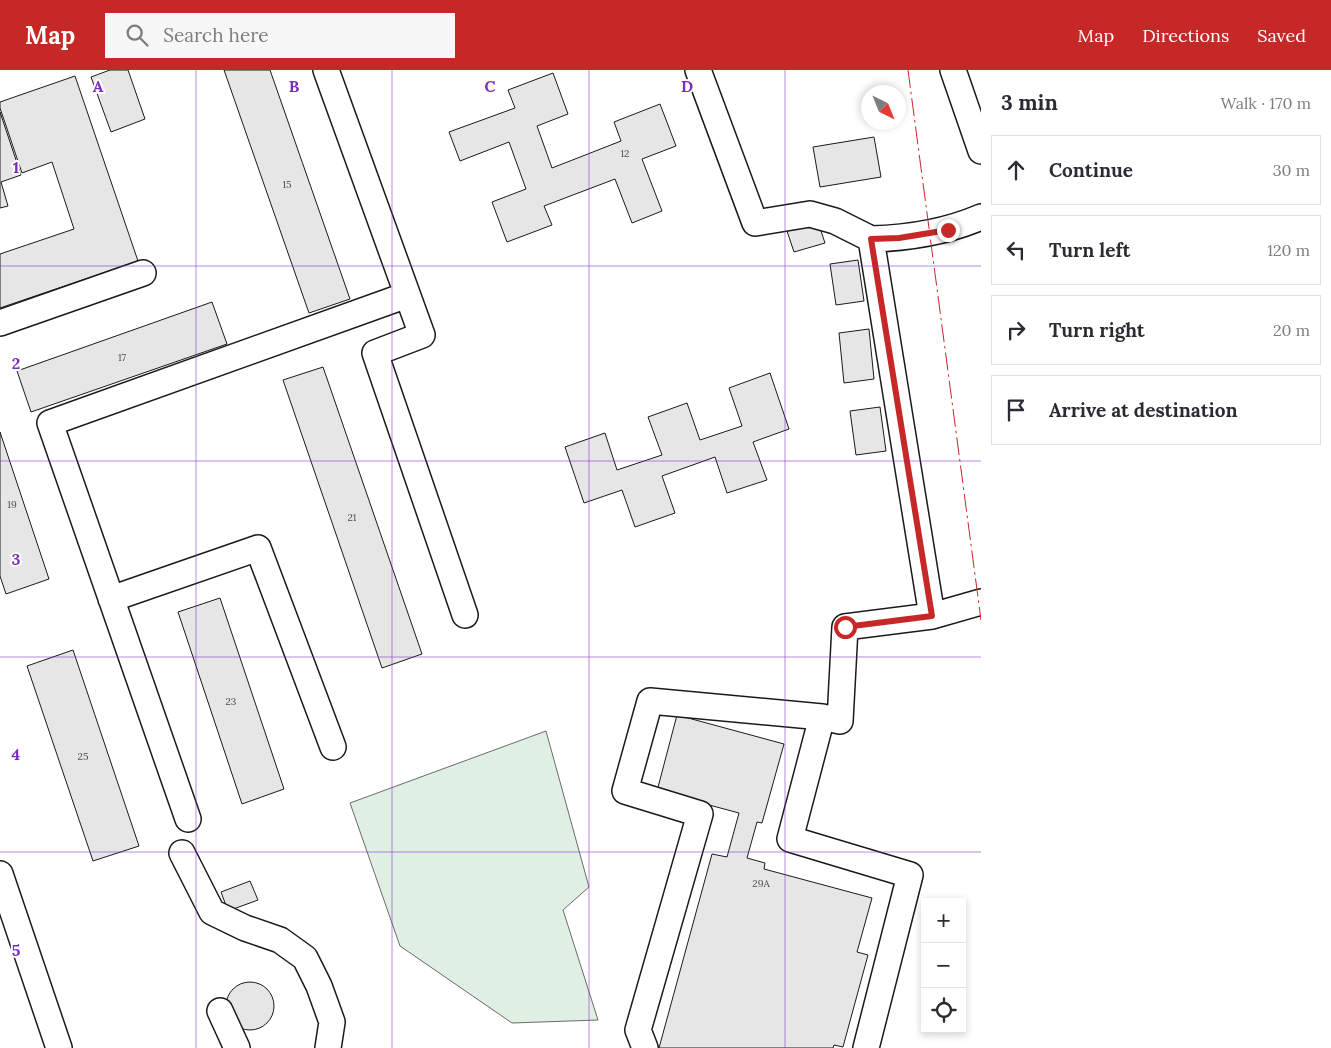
<!DOCTYPE html>
<meta charset="utf-8">
<style>
:root{--surface:#fff;--page:#f7f7f7;--text:#2b2b33;--muted:#7c7c81;--line:#e1e1e2;--accent:#c62828}
body{margin:0;font-family:Lora,serif;background:var(--page);color:var(--text)}
.controls{position:absolute;right:15px;bottom:15px;display:grid;overflow:hidden;border-radius:0px;box-shadow:0 2px 8px #0003}
.controls button{width:45px;height:45px;display:grid;place-items:center;padding:0;border:0;border-bottom:1px solid var(--line);background:var(--surface);color:var(--text);font:25px sans-serif}
.compass{position:absolute;left:861px;top:15px;width:45px;height:45px;border-radius:50%;background:var(--surface);box-shadow:0 2px 8px #0003;rotate:137deg}
.stop{position:absolute;width:15px;height:15px;margin:-11px;border:4px solid #c62828;border-radius:50%;background:#fff}
.stop.end{background:#c62828;border-color:#fff;box-shadow:0 1px 5px #0008}
.list{margin:0;padding:0;list-style:none}
h2{display:flex;justify-content:space-between;align-items:center;height:65px;margin:0;padding:0 20px;font-size:21px}
h2 small{font-size:16px;font-weight:400;color:var(--muted)}
.list li{display:grid;grid-template-columns:32px 1fr auto;gap:15px;align-items:center;box-sizing:border-box;height:70px;margin:0 10px 10px;padding:0 10px;border:1px solid var(--line);border-radius:0px}
.list b{display:block;font-size:19px;white-space:nowrap}
.list em{font-size:16px;font-style:normal;color:var(--muted)}
.icon{flex:none;width:28px;height:28px;fill:none;stroke:currentColor;stroke-width:2;stroke-linecap:round;stroke-linejoin:round}
.map{position:relative;flex:none;width:981px;height:978px;overflow:hidden}
header{display:flex;align-items:center;gap:30px;box-sizing:border-box;height:70px;padding:0 25px;background:var(--accent);color:#fff}
header strong{font-size:24px}
nav{display:flex;gap:28px;margin-inline-start:auto;font-size:18px}
.search{width:350px;height:45px;background:var(--page);display:flex;align-items:center;gap:12px;box-sizing:border-box;padding:0 18px;border-radius:0px;color:var(--muted);font-size:19px}
main{display:flex}
aside{flex:1;background:var(--surface)}
.map>svg:first-child{display:block}
.garden{fill:#e0efe3;stroke:#6a6a6a}
.building{fill:#e6e6e6;stroke:#1a1a1a}
.lines{fill:none;stroke-linecap:round;stroke-linejoin:round}
.minor-casing{stroke:#1a1a1a;stroke-width:28}
.minor{stroke:#fff;stroke-width:25}
.power{stroke:#c62828;stroke-width:1;stroke-dasharray:18 4 2.5 4;stroke-linecap:butt}
.route{stroke:#c62828;stroke-width:6}
.grid{fill:none;stroke:#7b2cbf;stroke-width:1;stroke-opacity:0.55}
.labels{text-anchor:middle;stroke-width:4;stroke-linejoin:round;paint-order:stroke}
.number-label{font-size:10px;fill:#4d4d4d}
.grid-label{font-size:16px;text-anchor:middle;font-weight:bold;fill:#7b2cbf;stroke:#fff;stroke-width:4;stroke-linejoin:round;paint-order:stroke}
</style>
<header>
<strong>Map</strong>
<div class="search"><svg class="icon" aria-label="search" viewBox="0 0 24 24"><circle cx="10" cy="10" r="6"/><path d="M15 15l6 6"/></svg>Search here</div>
<nav><a>Map</a><a>Directions</a><a>Saved</a></nav>
</header>
<main>
<div class="map">
<svg width="981" height="978" viewBox="0 0 981 978">
<rect width="100%" height="100%" fill="#fff"/>
<path class="garden" d="M546,661L589,817L563,840L598,950L512,953L400,876L350,733Z"/>
<path class="building" d="M110,0H128L145,49L111,62L91,7Z
M224,0H270L350,229L309,243Z
M553,3L568,44L537,56L552,98L621,71L614,52L660,34L676,76L642,89L662,141L632,153L615,109L544,136L552,155L507,172L492,132L526,119L509,72L460,91L449,62L515,38L508,20Z
M75,6L138,191L0,238V184L74,159L52,92L22,103L0,38V32Z
M0,42L21,105L1,112L8,136L0,138Z
M874,67L881,107L820,117L813,77Z
M818,152L825,173L794,182L787,161Z
M858,190L864,231L836,235L830,194Z
M212,232L227,274L31,342L17,301Z
M869,259L874,309L844,313L839,263Z
M323,297L422,584L382,598L283,310Z
M770,303L789,359L753,372L767,410L727,423L715,387L662,406L675,443L635,457L622,420L584,433L565,377L605,363L617,400L662,385L648,347L687,333L700,370L742,356L729,318Z
M880,337L886,381L856,385L850,341Z
M0,362L49,509L6,524L0,506Z
M220,528L284,719L242,734L178,542Z
M73,580L139,776L93,791L27,596Z
M677,645L784,674L762,753L757,752L747,788L765,793L764,799L872,828L857,882L868,885L843,977L834,975L833,978H659L712,784L727,787L739,743L657,721Z
M250,811L258,830L228,841L221,822Z
M226 936a24 24 0 1 1 48 0a24 24 0 1 1-48 0Z"/>
<g class="lines">
<g class="minor-casing">
<path id="minor" d="M326,0L422,265L375,283L465,545
M698,0L755,153L810,144L835,151L871,169
M953,0L981,81
M0,253L143,203
M111,529L258,478L333,677
M932,546L871,169C909,168 946,162 981,147
M822,647L790,769L910,805L866,978
M188,749L50,353L407,225
M182,783L212,842L245,858L280,870L305,888L319,916L332,952L328,978
M0,804L59,978
M220,941L237,978
M645,978L638,960L700,744L625,721L650,631L822,647L840,651L845,557L932,546L981,532"/>
</g>
<use href="#minor" class="minor"/>
<path class="power" d="M908,0L981,550"/>
</g>
<g class="lines">
<path class="route" d="M845,557L932,546L871,169L899,168L948,160"/>
</g>
<path class="grid" d="M196,0V978M392,0V978M589,0V978M785,0V978M0,196H981M0,391H981M0,587H981M0,782H981"/>
<g class="labels">
<g class="number-label">
<text x="625" y="87">12</text>
<text x="287" y="118">15</text>
<text x="122" y="291">17</text>
<text x="12" y="438">19</text>
<text x="352" y="451">21</text>
<text x="231" y="635">23</text>
<text x="83" y="690">25</text>
<text x="761" y="817">29А</text>
</g>
</g>
<g class="grid-label">
<text x="98" y="22">A</text>
<text x="294" y="22">B</text>
<text x="490" y="22">C</text>
<text x="687" y="22">D</text>
<text x="16" y="103">1</text>
<text x="16" y="299">2</text>
<text x="16" y="495">3</text>
<text x="16" y="690">4</text>
<text x="16" y="886">5</text>
</g>
</svg>
<div class="controls">
<button>+</button>
<button>−</button>
<button><svg class="icon" aria-label="locate" viewBox="0 0 24 24"><circle cx="12" cy="12" r="6"/><path d="M12 2v4M12 18v4M2 12h4M18 12h4"/></svg></button>
</div>
<svg class="compass" viewBox="-18 -18 36 36"><path d="M0-13l5 13h-10z" fill="#e53935"/><path d="M0 13l5-13h-10z" fill="#7c7c81"/></svg>
<div class="stop" style="left:845px;top:557px"></div>
<div class="stop end" style="left:948px;top:160px"></div>
</div>
<aside>
<h2>3 min<small>Walk · 170 m</small></h2>
<ul class="list">
<li><svg class="icon" aria-label="ahead" viewBox="0 0 24 24"><path d="M12 20V5M6 11l6-6 6 6"/></svg><div><b>Continue</b></div><em>30 m</em></li>
<li><svg class="icon" aria-label="left" viewBox="0 0 24 24"><path d="M17 20v-9H6M10 6l-5 5 5 5"/></svg><div><b>Turn left</b></div><em>120 m</em></li>
<li><svg class="icon" aria-label="right" viewBox="0 0 24 24"><path d="M7 20v-9h11M14 6l5 5-5 5"/></svg><div><b>Turn right</b></div><em>20 m</em></li>
<li><svg class="icon" aria-label="arrive" viewBox="0 0 24 24"><path d="M6 21V4h12l-3 4 3 4H6"/></svg><div><b>Arrive at destination</b></div></li>
</ul>
</aside>
</main>
